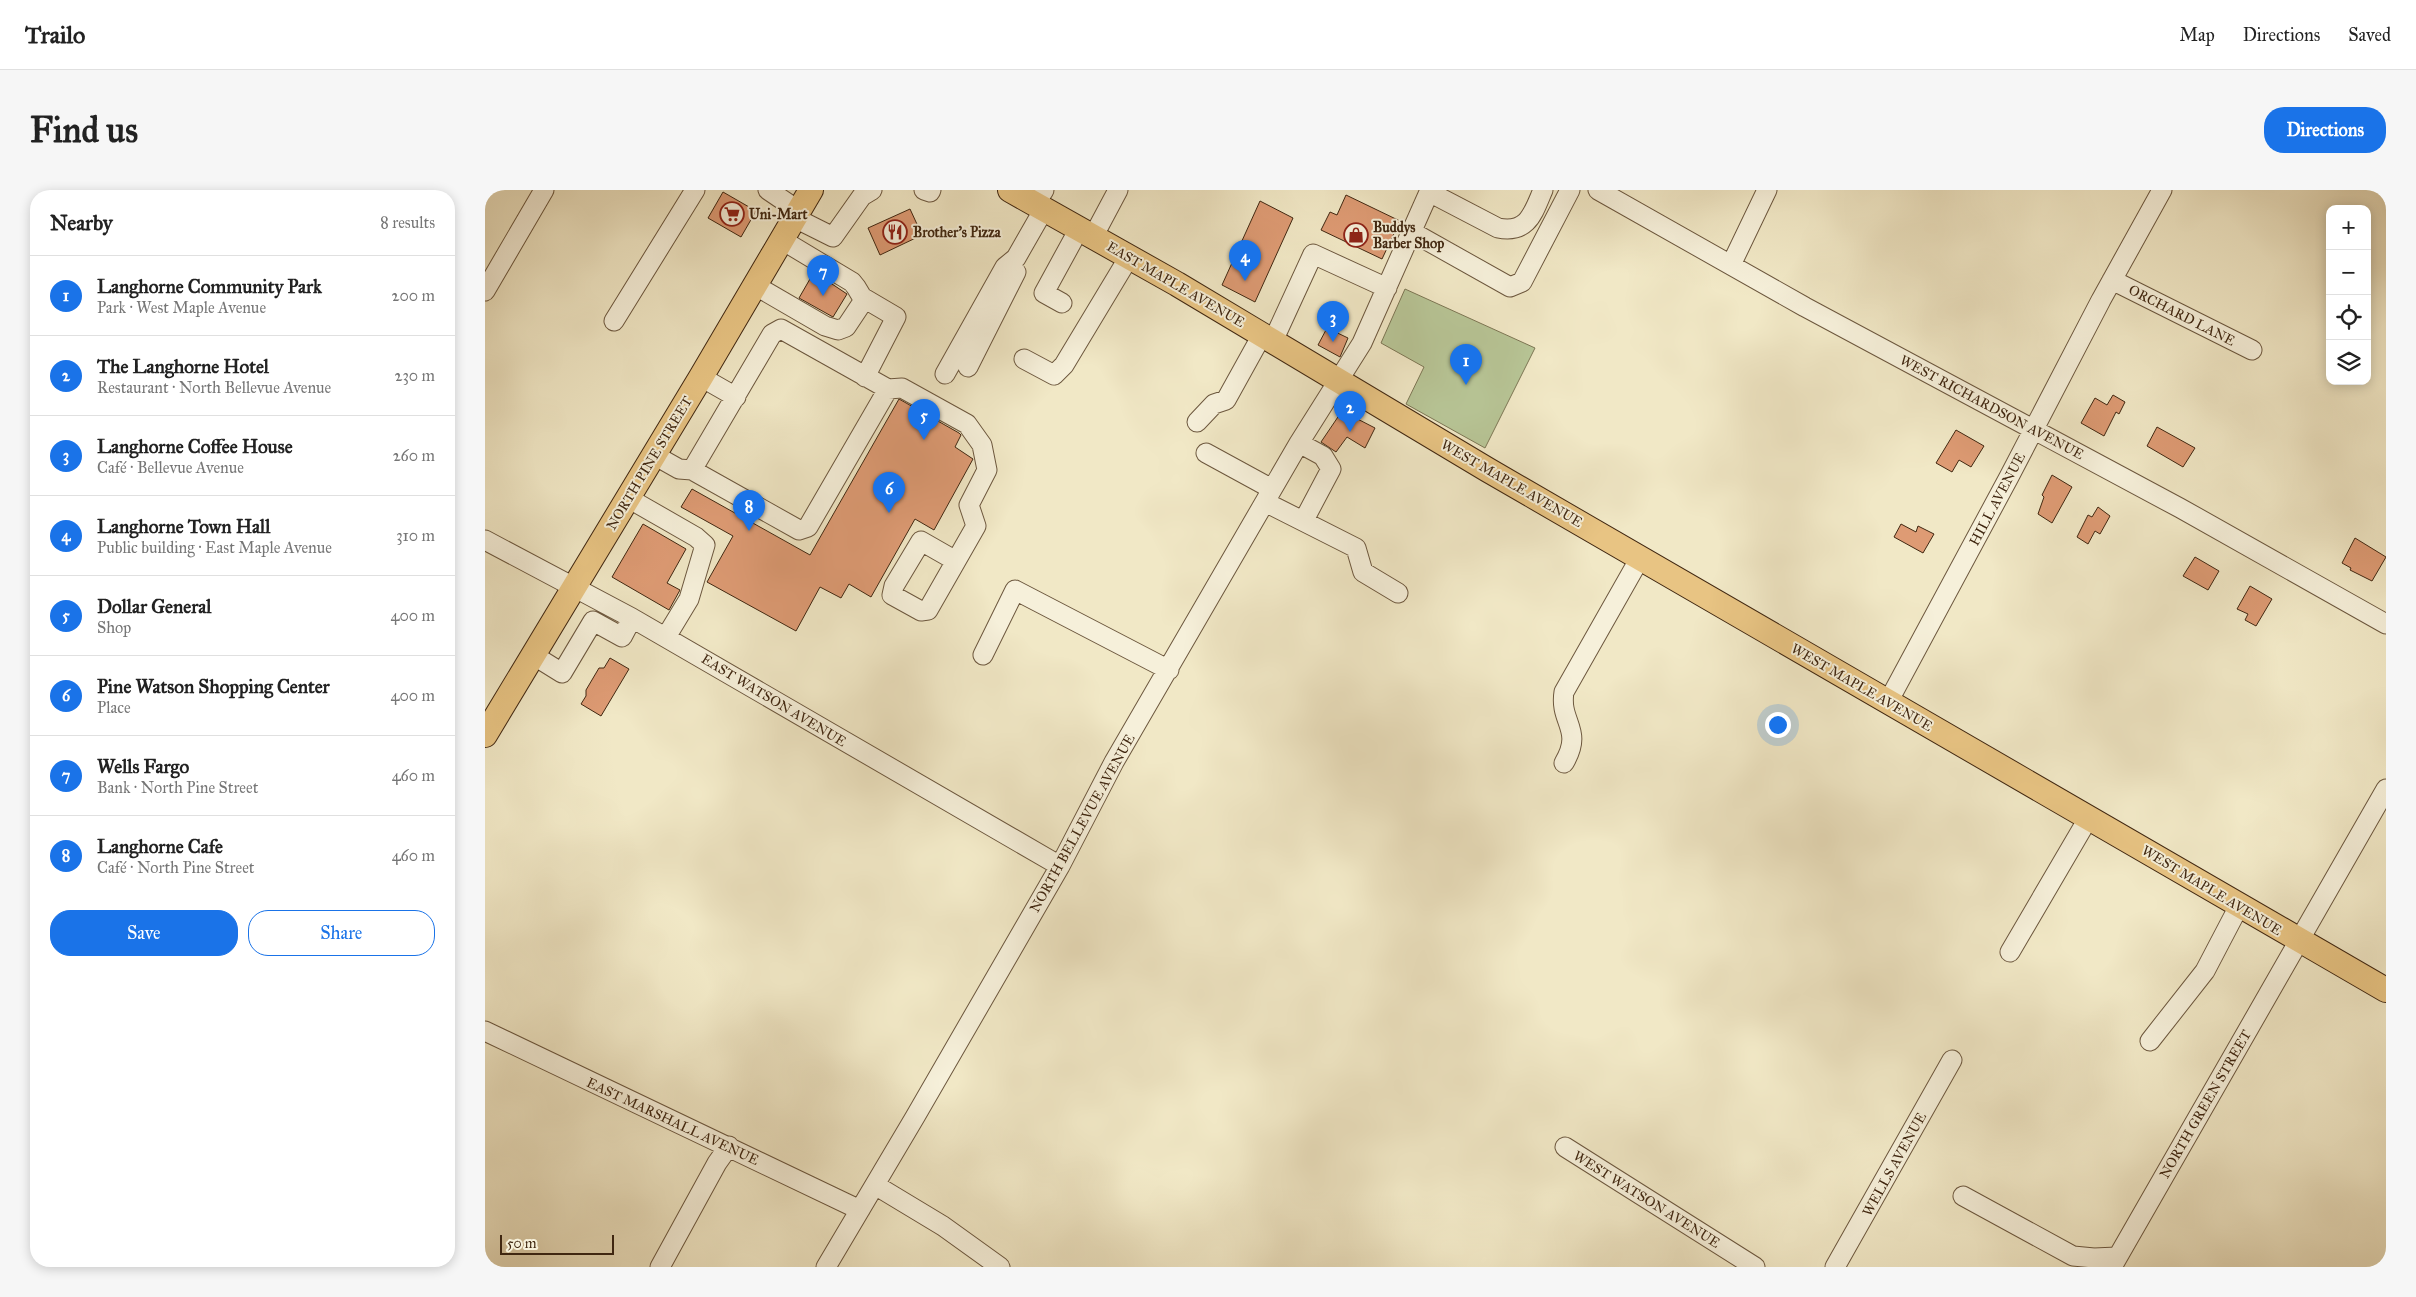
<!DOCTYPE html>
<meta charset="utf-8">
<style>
:root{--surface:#fff;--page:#f6f6f6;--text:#222;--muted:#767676;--line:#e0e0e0;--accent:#1a73e8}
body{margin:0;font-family:"IM FELL Great Primer",serif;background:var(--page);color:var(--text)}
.controls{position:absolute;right:15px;top:15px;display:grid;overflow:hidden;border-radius:10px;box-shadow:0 2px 12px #0003}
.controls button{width:45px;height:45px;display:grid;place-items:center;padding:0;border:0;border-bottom:1px solid var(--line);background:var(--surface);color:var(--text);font:25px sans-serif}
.scale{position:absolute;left:15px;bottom:12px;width:114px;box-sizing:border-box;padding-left:5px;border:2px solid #402711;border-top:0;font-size:14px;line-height:18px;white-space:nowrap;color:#402711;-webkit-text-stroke:4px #f6f0da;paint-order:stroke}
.you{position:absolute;left:1292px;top:534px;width:18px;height:18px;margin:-12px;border:4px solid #fff;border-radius:50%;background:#1a73e8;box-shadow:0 0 0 8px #1a73e833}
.badge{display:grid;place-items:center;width:32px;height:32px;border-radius:50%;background:var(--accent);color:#fff;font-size:16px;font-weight:700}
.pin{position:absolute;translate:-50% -41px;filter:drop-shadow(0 1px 2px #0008)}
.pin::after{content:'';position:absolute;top:26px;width:18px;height:15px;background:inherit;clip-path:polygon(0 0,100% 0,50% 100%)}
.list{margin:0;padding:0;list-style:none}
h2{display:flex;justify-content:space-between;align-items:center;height:65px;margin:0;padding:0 20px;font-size:21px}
h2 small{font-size:16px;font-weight:400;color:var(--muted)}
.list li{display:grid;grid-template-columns:32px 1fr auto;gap:15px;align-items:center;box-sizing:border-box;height:80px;padding:0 20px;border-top:1px solid var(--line)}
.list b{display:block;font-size:19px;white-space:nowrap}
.list p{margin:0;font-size:16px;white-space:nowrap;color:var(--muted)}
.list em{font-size:16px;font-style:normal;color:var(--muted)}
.actions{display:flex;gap:10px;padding:15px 20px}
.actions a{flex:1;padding:11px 0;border:1px solid var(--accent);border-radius:20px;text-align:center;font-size:18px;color:var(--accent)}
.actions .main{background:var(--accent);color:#fff}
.icon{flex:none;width:28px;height:28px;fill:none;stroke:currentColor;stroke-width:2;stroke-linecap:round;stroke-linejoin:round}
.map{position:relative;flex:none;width:1901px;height:1077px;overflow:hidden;border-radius:20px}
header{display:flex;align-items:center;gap:30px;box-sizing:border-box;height:70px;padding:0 25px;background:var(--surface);border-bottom:1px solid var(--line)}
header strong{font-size:24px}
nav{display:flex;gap:28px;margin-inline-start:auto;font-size:18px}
.intro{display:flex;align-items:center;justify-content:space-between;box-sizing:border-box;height:120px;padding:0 30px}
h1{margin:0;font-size:35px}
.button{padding:12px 22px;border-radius:20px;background:var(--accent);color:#fff;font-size:18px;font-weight:700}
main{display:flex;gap:30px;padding:0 30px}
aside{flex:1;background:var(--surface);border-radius:20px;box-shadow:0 2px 12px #0003}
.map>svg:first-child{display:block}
.green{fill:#b8c697;stroke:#7c7654}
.building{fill:#de9b74;stroke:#402711}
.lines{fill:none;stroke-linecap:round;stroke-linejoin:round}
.minor-casing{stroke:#6c573e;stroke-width:21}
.major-casing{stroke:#402711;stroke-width:26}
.minor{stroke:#f6f0da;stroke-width:19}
.major{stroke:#e8c483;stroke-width:24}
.labels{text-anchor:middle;stroke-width:4;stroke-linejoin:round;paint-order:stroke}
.poi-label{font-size:14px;font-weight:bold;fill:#402711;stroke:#f6f0da;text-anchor:start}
.street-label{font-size:14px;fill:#402711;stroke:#f6f0da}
</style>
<header>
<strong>Trailo</strong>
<nav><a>Map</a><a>Directions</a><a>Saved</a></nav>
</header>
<div class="intro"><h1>Find us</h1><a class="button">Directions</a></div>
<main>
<aside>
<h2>Nearby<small>8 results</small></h2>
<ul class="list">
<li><span class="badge">1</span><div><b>Langhorne Community Park</b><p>Park · West Maple Avenue</p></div><em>200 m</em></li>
<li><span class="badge">2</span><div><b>The Langhorne Hotel</b><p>Restaurant · North Bellevue Avenue</p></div><em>230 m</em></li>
<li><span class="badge">3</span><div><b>Langhorne Coffee House</b><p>Café · Bellevue Avenue</p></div><em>260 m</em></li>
<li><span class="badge">4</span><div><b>Langhorne Town Hall</b><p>Public building · East Maple Avenue</p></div><em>310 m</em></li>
<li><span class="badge">5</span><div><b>Dollar General</b><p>Shop</p></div><em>400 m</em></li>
<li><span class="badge">6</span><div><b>Pine Watson Shopping Center</b><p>Place</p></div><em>400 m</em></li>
<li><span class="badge">7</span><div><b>Wells Fargo</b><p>Bank · North Pine Street</p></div><em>460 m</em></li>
<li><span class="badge">8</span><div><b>Langhorne Cafe</b><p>Café · North Pine Street</p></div><em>460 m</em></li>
</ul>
<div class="actions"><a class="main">Save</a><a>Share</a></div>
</aside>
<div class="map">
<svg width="1901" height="1077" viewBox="0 0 1901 1077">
<rect width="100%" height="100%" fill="#f1e8c6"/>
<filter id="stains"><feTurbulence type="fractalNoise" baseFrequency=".004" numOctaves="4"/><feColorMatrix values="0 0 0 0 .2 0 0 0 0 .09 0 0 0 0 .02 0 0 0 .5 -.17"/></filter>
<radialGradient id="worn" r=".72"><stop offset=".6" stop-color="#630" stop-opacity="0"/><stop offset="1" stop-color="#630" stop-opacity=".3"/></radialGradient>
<path class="green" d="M920,99L1050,158L1000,258L921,214L939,177L896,153Z"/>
<path class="building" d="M238,2L271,21L256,47L223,28Z
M861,5L915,31L897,69L836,40L845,22L852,25Z
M775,11L808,28L770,112L737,95Z
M425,19L437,45L395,65L383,38Z
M329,82L362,104L348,127L314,108Z
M842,138L863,148L855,167L833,155Z
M1628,205L1640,212L1634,224L1631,222L1619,246L1596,233L1610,208L1622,215Z
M414,209L474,243L476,245L470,257L488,269L449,340L430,329L386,407L364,394L356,408L335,397L311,441L222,392L248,346L196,317L207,299L325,365Z
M857,221L890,238L880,258L862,247L851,262L836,252Z
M1672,237L1710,258L1698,277L1662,256Z
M1471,240L1499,256L1486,277L1474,270L1467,282L1451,273Z
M1567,285L1587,297L1567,333L1553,324L1559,307L1557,305Z
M1613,317L1625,326L1615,344L1610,341L1603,354L1592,347L1603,325L1607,327Z
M158,334L201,359L182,393L195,400L184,420L127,387Z
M1416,334L1431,342L1433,336L1449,344L1438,363L1409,347Z
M1870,348L1901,367L1887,391L1865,380L1866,378L1857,373Z
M1710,367L1734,381L1723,400L1698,386Z
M1765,396L1787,409L1771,436L1760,430L1763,424L1752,419Z
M125,468L144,479L116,526L96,514L101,506V500L114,478H119Z"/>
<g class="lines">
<g class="minor-casing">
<path id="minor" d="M283,0L314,21
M439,0L445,2L446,0
M1113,0L1320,117L1695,318L1901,434
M944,2L1013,38C1043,44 1048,23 1058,0
M550,14L559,0
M310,28L348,47L377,6L387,0
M927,42L1025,97L1037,92L1085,0
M608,47L633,0
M1246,75L1282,0
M1627,90L1767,160
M271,96L340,136L353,140L361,137L377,113V107L371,97L367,92L297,50
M0,101L59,0
M377,107L411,127L380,187
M577,113L559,103L594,39
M129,131L210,0
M788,151L828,64L902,98
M539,169L569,185L579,175L644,67
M483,177L531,82
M460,184L520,77L531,68L559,19
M216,187L251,207
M403,199L417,198L482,234L497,255L502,280L484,315L491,336L443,420L436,421L407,405L409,396L436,351L471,371
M712,232L729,214L741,210L777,145
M814,253L838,266L846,279L819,330
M721,263L787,299
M169,265L194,279L207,280L314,340L323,337L403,199L296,139L287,144L207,280
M143,308L211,347L220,355L204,409L181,447
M780,312L871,358L878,382L913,403
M0,350L147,428L575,676
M48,465L77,483L108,431L137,447L147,428
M498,465L530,400L684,480
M1403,512L1524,287L1616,110L1677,0
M1079,573C1099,539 1074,533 1079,502L1155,368
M1525,762L1604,627
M0,841L375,1020
M1665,851L1720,781L1754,716
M1080,957L1270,1077
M390,995L458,1036L515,1077
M1478,1006L1588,1066L1609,1068L1632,1067
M175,1077L232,973L244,956
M341,1077L430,927L575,676L629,572L814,253L877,153L945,0
M1350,1077L1467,870
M1627,1077L1901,599"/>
</g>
<g class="major-casing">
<path id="major" d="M525,0L692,94L1003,280L1901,800
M0,545L216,187L326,0"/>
</g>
<use href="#minor" class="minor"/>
<use href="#major" class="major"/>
</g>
<defs>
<g id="supermarket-ring" transform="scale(1.25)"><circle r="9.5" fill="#f6f0da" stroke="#8f2418" stroke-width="1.5"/><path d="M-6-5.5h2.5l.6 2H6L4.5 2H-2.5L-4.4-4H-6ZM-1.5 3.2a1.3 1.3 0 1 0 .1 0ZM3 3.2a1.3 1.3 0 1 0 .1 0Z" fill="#8f2418"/></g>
<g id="restaurant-ring" transform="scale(1.25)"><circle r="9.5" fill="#f6f0da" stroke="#8f2418" stroke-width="1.5"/><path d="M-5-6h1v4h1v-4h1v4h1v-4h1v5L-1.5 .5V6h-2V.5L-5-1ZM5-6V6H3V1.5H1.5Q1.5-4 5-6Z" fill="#8f2418"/></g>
<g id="shop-ring" transform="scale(1.25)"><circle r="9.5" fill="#f6f0da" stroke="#8f2418" stroke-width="1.5"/><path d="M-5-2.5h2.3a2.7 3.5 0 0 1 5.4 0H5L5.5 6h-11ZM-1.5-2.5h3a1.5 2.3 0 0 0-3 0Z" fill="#8f2418"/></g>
</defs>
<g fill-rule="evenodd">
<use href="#supermarket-ring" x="247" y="24"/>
<use href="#restaurant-ring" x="410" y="42"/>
<use href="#shop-ring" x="871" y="45"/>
</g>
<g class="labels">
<g class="poi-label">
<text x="264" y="29">Uni-Mart</text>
<text x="888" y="42">Buddys<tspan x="888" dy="16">Barber Shop</tspan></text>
<text x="428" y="47">Brother’s Pizza</text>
</g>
<g class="street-label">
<text transform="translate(691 94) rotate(30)" y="5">EAST MAPLE AVENUE</text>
<text transform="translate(1697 125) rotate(27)" y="5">ORCHARD LANE</text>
<text transform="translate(1507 217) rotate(28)" y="5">WEST RICHARDSON AVENUE</text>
<text transform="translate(164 273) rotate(-59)" y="5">NORTH PINE STREET</text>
<text transform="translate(1027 293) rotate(30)" y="5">WEST MAPLE AVENUE</text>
<text transform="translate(1512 309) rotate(-62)" y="5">HILL AVENUE</text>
<text transform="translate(1377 497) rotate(30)" y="5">WEST MAPLE AVENUE</text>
<text transform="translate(289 510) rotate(31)" y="5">EAST WATSON AVENUE</text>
<text transform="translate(597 633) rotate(-61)" y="5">NORTH BELLEVUE AVENUE</text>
<text transform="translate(1727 700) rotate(31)" y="5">WEST MAPLE AVENUE</text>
<text transform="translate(1720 914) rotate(-60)" y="5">NORTH GREEN STREET</text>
<text transform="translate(188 931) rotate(25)" y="5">EAST MARSHALL AVENUE</text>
<text transform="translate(1409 974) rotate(-61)" y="5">WELLS AVENUE</text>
<text transform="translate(1162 1009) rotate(32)" y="5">WEST WATSON AVENUE</text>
</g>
</g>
<rect width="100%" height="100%" filter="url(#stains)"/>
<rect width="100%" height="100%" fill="url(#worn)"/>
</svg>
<div class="controls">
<button>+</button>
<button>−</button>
<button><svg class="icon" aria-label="locate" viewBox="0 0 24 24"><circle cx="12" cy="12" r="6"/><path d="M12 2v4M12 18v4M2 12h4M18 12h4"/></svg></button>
<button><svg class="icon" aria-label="layers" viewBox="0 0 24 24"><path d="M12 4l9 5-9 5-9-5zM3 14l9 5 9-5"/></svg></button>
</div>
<div class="scale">50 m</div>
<div class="you"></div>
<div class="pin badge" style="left:981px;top:195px">1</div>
<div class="pin badge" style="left:865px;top:242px">2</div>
<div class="pin badge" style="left:848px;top:152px">3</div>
<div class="pin badge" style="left:760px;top:91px">4</div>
<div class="pin badge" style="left:439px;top:250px">5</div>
<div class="pin badge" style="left:404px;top:323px">6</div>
<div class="pin badge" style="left:338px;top:106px">7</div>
<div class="pin badge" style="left:264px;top:341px">8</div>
</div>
</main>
